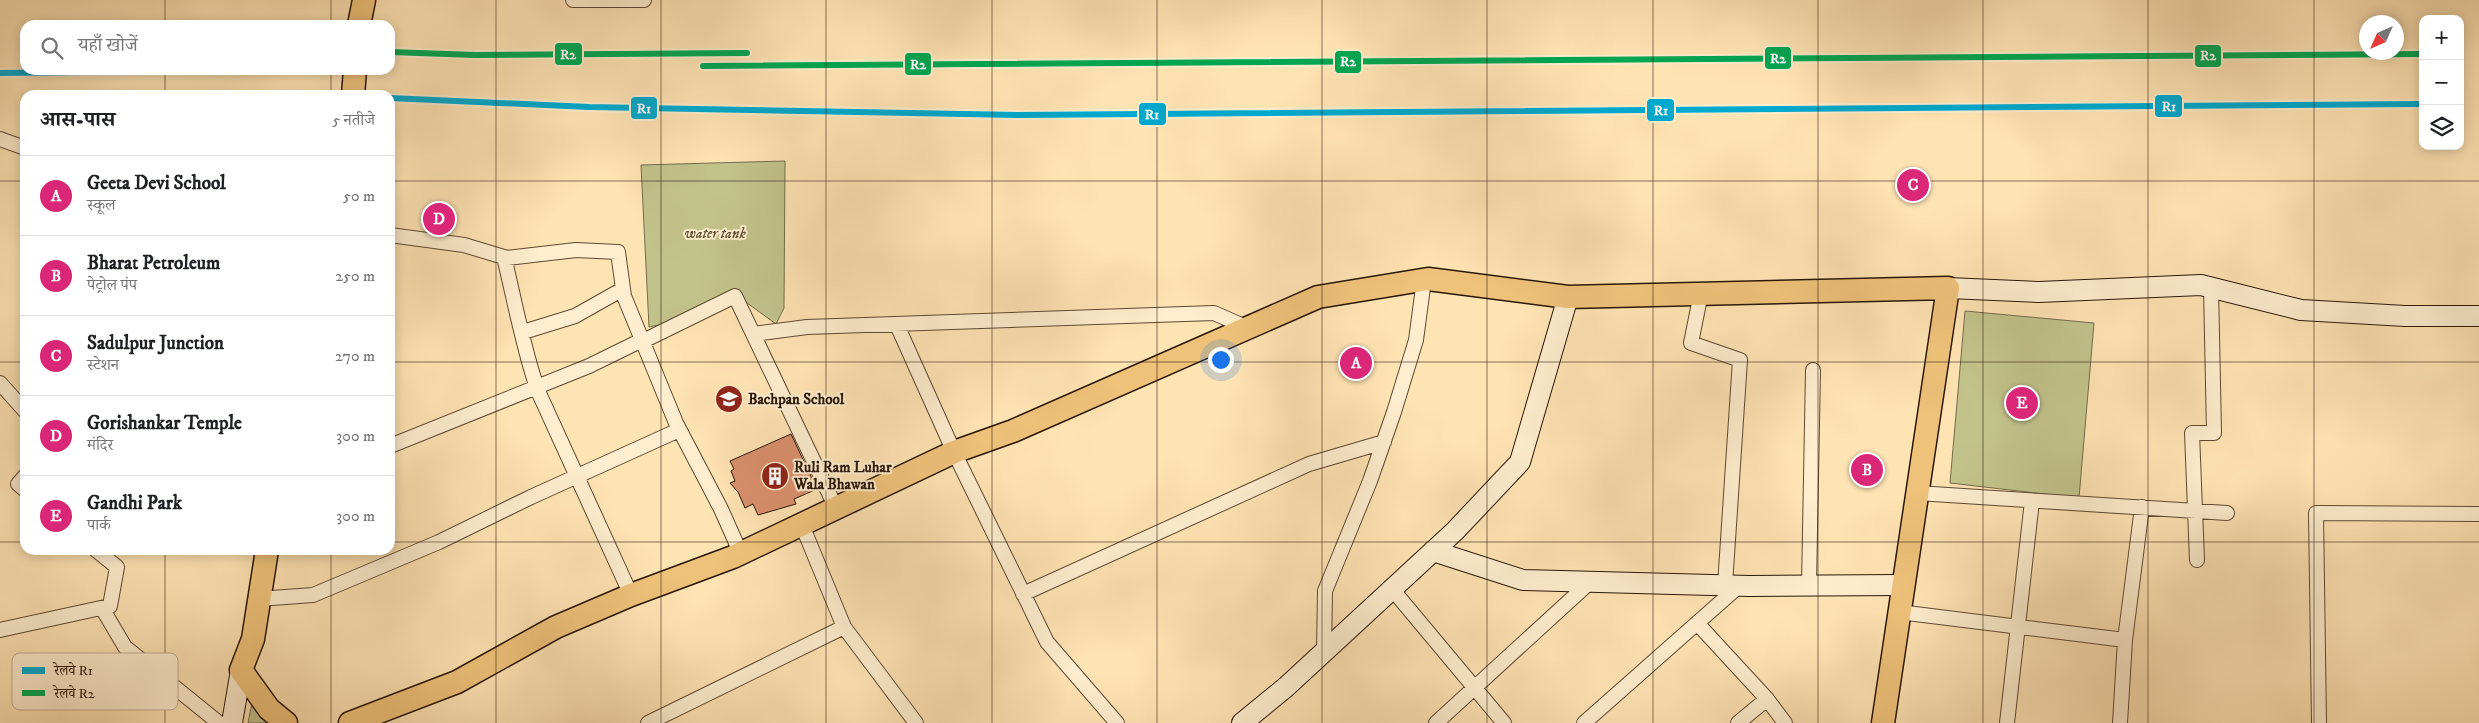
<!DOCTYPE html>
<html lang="hi">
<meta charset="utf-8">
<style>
:root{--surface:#fff;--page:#f6f6f6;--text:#202124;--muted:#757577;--line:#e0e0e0;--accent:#db2777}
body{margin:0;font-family:"IM FELL DW Pica","Noto Serif Devanagari",serif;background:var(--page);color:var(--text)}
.controls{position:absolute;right:15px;top:15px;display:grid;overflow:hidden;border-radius:10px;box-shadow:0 2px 12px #0003}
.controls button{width:45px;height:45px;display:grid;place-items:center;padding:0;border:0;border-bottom:1px solid var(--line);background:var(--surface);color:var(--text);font:25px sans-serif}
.compass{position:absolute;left:2359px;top:15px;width:45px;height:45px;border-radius:50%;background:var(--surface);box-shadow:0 2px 12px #0003;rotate:225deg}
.you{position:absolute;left:1220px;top:359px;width:18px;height:18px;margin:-12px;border:4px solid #fff;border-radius:50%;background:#1a73e8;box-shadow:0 0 0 8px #1a73e833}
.badge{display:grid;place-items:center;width:32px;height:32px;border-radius:50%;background:var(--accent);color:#fff;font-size:16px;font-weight:700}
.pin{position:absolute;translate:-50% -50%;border:2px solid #fff;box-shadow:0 1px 5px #0006}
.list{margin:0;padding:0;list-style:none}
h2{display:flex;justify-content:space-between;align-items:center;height:65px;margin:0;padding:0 20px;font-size:21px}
h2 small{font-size:16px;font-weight:400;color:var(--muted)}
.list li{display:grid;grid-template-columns:32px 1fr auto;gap:15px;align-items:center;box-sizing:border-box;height:80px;padding:0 20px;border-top:1px solid var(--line)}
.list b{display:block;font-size:19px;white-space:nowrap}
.list p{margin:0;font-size:16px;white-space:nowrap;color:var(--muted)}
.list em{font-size:16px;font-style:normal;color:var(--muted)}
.icon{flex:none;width:28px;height:28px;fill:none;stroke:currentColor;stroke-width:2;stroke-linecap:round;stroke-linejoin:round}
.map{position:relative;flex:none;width:2479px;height:723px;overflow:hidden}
.search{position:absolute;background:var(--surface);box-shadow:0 2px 12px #0003;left:20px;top:20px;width:375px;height:55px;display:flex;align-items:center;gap:12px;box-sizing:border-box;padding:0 18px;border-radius:15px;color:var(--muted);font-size:19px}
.panel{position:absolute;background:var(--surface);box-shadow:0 2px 12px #0003;left:20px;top:90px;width:375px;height:465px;border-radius:15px}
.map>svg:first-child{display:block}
.green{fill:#c2c38b;stroke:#766c4a}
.building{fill:#d9906c;stroke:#291608}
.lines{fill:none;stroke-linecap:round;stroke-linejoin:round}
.street-casing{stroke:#5e4933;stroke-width:16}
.secondary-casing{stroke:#291608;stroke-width:22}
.primary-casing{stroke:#291608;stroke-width:25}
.street{stroke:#feedce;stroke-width:14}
.secondary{stroke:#feedce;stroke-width:20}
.primary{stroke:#efc27a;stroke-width:22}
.rail-1-casing{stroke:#feedce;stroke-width:10}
.rail-2-casing{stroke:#feedce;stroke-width:10}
.rail-1{stroke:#00a9ce;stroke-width:6}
.rail-2{stroke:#00a651;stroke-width:6}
.grid{fill:none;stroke:#291608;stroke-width:1;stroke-opacity:0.55}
.labels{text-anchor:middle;stroke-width:4;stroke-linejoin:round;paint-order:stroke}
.park-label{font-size:15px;font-style:italic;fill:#5f5336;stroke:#feedce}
.poi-label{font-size:15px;font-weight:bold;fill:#291608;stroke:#feedce;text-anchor:start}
.key{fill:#feedce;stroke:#beac93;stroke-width:1}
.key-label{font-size:14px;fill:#291608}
.line-badge{stroke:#feedce;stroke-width:2}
.badge-label{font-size:14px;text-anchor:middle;font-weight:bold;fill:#fff}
</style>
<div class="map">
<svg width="2479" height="723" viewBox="0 0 2479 723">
<rect width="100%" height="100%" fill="#fee3b3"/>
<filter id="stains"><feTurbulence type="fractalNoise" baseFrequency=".004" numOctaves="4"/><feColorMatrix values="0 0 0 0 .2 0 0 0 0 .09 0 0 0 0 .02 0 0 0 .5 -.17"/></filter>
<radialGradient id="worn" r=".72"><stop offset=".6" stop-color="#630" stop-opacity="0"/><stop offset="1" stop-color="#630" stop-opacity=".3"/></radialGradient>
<path class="green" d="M785,161L784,308L776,324L743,300L701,316L649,327L641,165Z
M1965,311L2094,323L2079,498L1950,483Z
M252,703L273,723H248Z"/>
<path class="building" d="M791,434L817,489L794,499L796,504L758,515L753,504L745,508L738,492L730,483L735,481L731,471L734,469L730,461Z"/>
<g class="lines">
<g class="street-casing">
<path id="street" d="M573,0H644
M0,139L25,148
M390,235L464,245L507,258L576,250L618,252L624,296L676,423L721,509L741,554
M504,257C515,302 523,348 538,391L631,595
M1701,293L1691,343L1740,360L1725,585
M897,325L954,452L1047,642L1117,723
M523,332L575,316L623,289
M753,334L807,327L1214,313L1248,328
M643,341L735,296L836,508
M0,383L25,411
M390,446L589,366L642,340
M25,476L18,484L25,490
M1917,493L2227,513
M802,525L844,627L916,723
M2197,560L2192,433H2214L2211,287
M1809,585L1813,370
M1392,589L1504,723
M1023,594L1309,464L1384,442
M258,599L313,595L439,542L531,497L679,430
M102,608L125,647L219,723
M1899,612L2125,640
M1697,623L1767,699L1785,723
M0,630L110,606L117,567L96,550
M1324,652L1325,591L1370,481L1394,412L1416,340L1424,280
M648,723L844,627
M1436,723L1590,582
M1584,723L1739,586
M1738,723L1767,699
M2007,723L2032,501
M2120,723L2125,640L2142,507
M2319,723L2316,513L2479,514"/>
</g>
<g class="secondary-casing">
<path id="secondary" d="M1948,288L2039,292L2201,285L2301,310L2405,316H2479
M1433,551L1523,580L1749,586L1903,585
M232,723L241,670
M1242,723L1286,687L1455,531L1520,462L1568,297"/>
</g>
<g class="primary-casing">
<path id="primary" d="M359,25L364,0
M353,95L355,70
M267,550L253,639L241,670L269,709L286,723
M350,723L457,682L556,627L631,595L733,557L954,452L1013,431L1318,297L1428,279L1568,297L1948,288L1883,723"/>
</g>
<use href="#street" class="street"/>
<use href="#secondary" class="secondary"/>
<use href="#primary" class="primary"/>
<g class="rail-1-casing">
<path id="rail-1" d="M0,73L257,70
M390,98L589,107L1018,115L2423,104"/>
</g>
<g class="rail-2-casing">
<path id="rail-2" d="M390,52L475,55L747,53
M703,66L2423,54"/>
</g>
<use href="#rail-1" class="rail-1"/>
<use href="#rail-2" class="rail-2"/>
</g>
<path class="grid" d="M165,0V25M331,0V25M496,0V723M661,0V723M826,0V723M992,0V723M1157,0V723M1322,0V723M1487,0V723M1653,0V723M1818,0V723M1983,0V723M2148,0V723M2314,0V723M165,70V95M331,70V95M0,181H25M390,181H2479M0,362H25M390,362H2479M0,542H25M390,542H2479M165,550V723M331,550V723"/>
<defs>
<g id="school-disc" transform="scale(1.4375)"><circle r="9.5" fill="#8f2418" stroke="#feedce"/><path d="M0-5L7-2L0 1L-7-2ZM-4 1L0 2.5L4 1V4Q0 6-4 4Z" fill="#fff"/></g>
<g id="building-disc" transform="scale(1.4375)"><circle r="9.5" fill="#8f2418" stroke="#feedce"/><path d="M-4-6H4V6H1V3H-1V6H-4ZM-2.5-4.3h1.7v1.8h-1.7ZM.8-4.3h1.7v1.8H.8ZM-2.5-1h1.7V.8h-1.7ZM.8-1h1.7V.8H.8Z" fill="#fff"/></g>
</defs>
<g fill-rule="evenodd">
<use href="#school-disc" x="729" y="399"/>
<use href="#building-disc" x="775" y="476"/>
</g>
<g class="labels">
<g class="park-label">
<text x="715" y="238">water tank</text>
</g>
<g class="poi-label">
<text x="748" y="404">Bachpan School</text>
<text x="794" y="472">Ruli Ram Luhar<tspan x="794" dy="17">Wala Bhawan</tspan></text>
</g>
</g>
<rect x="12" y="653" width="166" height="57" rx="8" class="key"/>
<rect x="22" y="667" width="23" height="7" fill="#00a9ce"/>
<rect x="22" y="690" width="23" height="6" fill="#00a651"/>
<g class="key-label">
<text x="54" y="675">रेलवे R1</text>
<text x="54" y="698">रेलवे R2</text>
</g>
<g class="line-badge">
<rect x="554" y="42" width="29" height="24" rx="5" fill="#00a651"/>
<rect x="2194" y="44" width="28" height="24" rx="5" fill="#00a651"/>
<rect x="1764" y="46" width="28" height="24" rx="5" fill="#00a651"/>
<rect x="1334" y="50" width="28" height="24" rx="5" fill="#00a651"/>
<rect x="904" y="52" width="28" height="24" rx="5" fill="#00a651"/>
<rect x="2154" y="94" width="29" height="24" rx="5" fill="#00a9ce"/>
<rect x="630" y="96" width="28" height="24" rx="5" fill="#00a9ce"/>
<rect x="1646" y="98" width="29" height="24" rx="5" fill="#00a9ce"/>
<rect x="1138" y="102" width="29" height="24" rx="5" fill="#00a9ce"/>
</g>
<g class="badge-label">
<text x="568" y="59">R2</text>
<text x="2208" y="60">R2</text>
<text x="1778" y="63">R2</text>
<text x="1348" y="66">R2</text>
<text x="918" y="69">R2</text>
<text x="2169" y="111">R1</text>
<text x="644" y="113">R1</text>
<text x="1661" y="115">R1</text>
<text x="1152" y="119">R1</text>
</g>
<rect width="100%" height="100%" filter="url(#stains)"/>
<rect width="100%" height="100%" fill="url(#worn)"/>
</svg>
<div class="controls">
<button>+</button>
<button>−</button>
<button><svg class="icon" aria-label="layers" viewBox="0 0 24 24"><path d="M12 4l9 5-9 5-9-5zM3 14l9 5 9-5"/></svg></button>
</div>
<svg class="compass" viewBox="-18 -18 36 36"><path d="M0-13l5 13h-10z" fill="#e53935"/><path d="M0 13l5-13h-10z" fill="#757577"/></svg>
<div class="you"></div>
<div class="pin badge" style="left:1356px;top:363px">A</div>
<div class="pin badge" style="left:1867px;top:470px">B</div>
<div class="pin badge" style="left:1913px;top:185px">C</div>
<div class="pin badge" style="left:439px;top:219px">D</div>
<div class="pin badge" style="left:2022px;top:403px">E</div>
<div class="search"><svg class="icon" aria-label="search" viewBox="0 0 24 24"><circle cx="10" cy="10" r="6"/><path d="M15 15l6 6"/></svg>यहाँ खोजें</div>
<section class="panel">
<h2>आस-पास<small>5 नतीजे</small></h2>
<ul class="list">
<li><span class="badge">A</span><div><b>Geeta Devi School</b><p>स्कूल</p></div><em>50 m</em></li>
<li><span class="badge">B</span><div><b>Bharat Petroleum</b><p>पेट्रोल पंप</p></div><em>250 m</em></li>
<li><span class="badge">C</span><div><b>Sadulpur Junction</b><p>स्टेशन</p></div><em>270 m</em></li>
<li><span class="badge">D</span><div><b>Gorishankar Temple</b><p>मंदिर</p></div><em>300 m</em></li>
<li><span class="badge">E</span><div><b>Gandhi Park</b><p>पार्क</p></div><em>300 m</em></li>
</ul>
</section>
</div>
